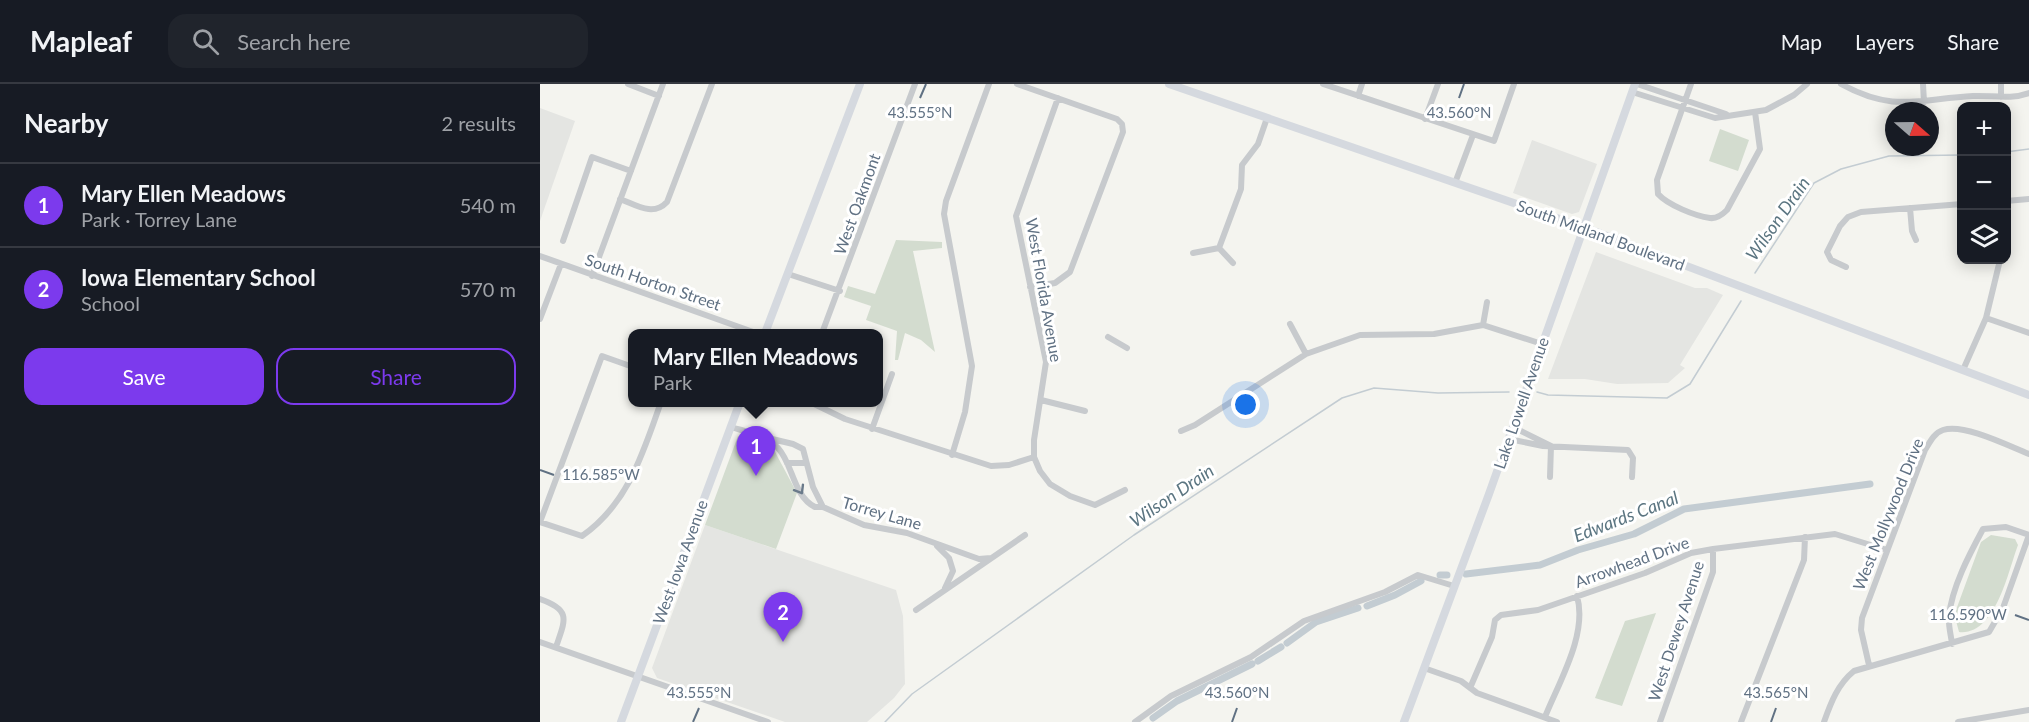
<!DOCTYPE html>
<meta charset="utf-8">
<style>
:root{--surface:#171b24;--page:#20242c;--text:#f1f3f6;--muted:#9ea1a6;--line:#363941;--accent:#7c3aed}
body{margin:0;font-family:Lato,sans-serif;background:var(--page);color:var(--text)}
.controls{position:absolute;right:18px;top:18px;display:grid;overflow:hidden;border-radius:12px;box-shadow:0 3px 15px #0003}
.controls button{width:54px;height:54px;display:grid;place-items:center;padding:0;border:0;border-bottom:2px solid var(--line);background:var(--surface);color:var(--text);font:30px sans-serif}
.compass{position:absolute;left:1345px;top:18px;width:54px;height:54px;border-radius:50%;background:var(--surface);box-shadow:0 3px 15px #0003;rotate:110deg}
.you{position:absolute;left:706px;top:321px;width:21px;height:21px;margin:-15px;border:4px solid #fff;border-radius:50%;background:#1a73e8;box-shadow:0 0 0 9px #1a73e833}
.badge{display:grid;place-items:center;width:39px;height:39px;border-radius:50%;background:var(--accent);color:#fff;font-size:20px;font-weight:700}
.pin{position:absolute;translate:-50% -50px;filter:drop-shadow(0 2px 3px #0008)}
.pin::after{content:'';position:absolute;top:32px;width:21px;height:18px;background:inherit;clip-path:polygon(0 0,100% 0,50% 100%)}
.popup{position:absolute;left:88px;top:245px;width:255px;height:78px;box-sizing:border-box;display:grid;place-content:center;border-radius:12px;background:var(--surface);filter:drop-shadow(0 2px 4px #0005);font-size:20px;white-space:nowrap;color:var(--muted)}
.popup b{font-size:22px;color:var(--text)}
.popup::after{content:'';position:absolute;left:50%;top:100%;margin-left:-12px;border:12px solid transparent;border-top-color:var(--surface)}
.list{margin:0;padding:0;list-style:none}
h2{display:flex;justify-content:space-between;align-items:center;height:78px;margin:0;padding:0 24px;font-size:26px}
h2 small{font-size:20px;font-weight:400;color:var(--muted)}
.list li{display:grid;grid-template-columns:39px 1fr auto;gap:18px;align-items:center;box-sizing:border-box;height:84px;padding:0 24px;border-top:2px solid var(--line)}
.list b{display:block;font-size:22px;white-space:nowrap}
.list p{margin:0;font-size:20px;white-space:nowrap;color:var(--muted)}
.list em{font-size:20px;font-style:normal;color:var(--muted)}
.actions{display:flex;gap:12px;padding:18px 24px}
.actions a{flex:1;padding:14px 0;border:2px solid var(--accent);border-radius:18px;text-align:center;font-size:21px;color:var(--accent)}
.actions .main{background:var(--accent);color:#fff}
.icon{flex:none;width:33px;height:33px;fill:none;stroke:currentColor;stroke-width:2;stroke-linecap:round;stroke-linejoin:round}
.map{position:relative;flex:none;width:1489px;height:638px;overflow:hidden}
header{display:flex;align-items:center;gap:36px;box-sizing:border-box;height:84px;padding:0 30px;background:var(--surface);border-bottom:2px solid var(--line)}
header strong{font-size:28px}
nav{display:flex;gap:33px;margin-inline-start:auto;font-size:21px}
.search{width:420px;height:54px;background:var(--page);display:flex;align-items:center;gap:15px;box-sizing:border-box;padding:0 21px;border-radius:18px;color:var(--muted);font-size:22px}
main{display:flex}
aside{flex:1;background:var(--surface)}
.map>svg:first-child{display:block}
.built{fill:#e4e5e2}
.green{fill:#d3dccf}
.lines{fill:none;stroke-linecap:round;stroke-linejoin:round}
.stream{stroke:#c3ccd2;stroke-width:1.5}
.canal{stroke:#c3ccd2;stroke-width:7}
.street{stroke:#c7cacd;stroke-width:6}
.secondary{stroke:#d5d9df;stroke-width:8}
.oneway{stroke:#6a7a8a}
.ticks{fill:none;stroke:#607183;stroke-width:2}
.labels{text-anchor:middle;stroke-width:6;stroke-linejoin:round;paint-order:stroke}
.street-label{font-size:16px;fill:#607183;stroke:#fff}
.water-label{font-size:18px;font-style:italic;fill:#5b7581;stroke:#fff}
.ticks-label{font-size:15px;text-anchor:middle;fill:#607183;stroke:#fff;stroke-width:6;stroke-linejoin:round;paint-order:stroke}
</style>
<header>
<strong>Mapleaf</strong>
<div class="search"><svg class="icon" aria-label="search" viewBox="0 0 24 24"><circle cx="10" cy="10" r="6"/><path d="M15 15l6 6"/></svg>Search here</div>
<nav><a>Map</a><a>Layers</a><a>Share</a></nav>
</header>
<main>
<aside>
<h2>Nearby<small>2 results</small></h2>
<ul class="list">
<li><span class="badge">1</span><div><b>Mary Ellen Meadows</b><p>Park · Torrey Lane</p></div><em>540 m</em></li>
<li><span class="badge">2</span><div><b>Iowa Elementary School</b><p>School</p></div><em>570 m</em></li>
</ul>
<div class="actions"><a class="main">Save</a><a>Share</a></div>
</aside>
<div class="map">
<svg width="1489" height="638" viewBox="0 0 1489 638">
<rect width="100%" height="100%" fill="#f4f4ef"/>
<path class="built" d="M0,24L35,37L0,137Z
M992,56L1057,80L1039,128L1032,130L973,109Z
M1056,168L1155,204H1167L1183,211L1140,281L1145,284L1128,299L1077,300L1045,295H1008Z
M165,441L356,506L363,532L365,600L354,614L327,638H245L117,594L112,584Z"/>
<path class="green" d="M1180,45L1209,56L1198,87L1169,77Z
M356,156L402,158V164L373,167L395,268L381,256L365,249L358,276H355L357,247L326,236L331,222L304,213L308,202L335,210Z
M198,352L234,366L257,409L236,465L165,441Z
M1451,451L1475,455L1478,461C1468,487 1456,552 1419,548L1415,533L1416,526L1438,466L1441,458Z
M1116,529L1082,622L1055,614L1085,537Z"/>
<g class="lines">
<path class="stream" d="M1466,68L1489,65
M1215,189L1274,99L1301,85L1349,72L1422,71
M997,308L1008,311L1127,314L1150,300L1201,217
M345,638L372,610L594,451L802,314L834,304L898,309L969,308"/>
<path class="canal" d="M926,490L1000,481L1038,466L1094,450L1144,425L1330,400
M900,491H907
M827,522L855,511L881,497
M747,559L776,538L818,524
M718,577L741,563
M613,634L637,617L712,580"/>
<path class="street" d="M88,0L119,12
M477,0L577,35L582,40L583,48L530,188L515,199L490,203
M783,0L954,57L974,0
M1097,0L1186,30
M1151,0L1117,96L1118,110C1128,121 1155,132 1170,134C1177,135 1182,131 1187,126L1220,65L1215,28
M1301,0C1353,29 1379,15 1433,12C1452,11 1470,16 1489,9
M1383,0L1384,18
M1461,0V13
M1092,8L1175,34L1226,26L1254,11L1267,0
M818,12L822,0
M518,14L476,132L506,278L494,356V373L500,387L510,400L530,412L555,421L585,406
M885,35L898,0
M915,99L933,51
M80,115C96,121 113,133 127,118L172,0
M1466,117L1489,115
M1370,124L1372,147L1376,156
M23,157L52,73L91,87
M679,164L701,105L702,81L718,60L727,34
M679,164L693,179
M653,169L679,164
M0,172L216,249
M1306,183L1291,176L1287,168L1300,142L1308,133L1321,128L1422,120
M248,190L300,207
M52,192L123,0
M1446,234L1489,249
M0,235L21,180
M750,240L766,270
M943,241L947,218
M282,249L375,0
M568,253L587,264
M93,283L62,272L0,438L42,452C88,420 103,369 121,318
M1423,286L1446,234L1460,176
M501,316L545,327
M270,318L305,335L451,382L469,381L494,373
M191,343C207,348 226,351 238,364C253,380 253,412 275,423H283L324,441L367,449L439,475L451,474
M973,343L1011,362
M332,345L352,290
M641,347L655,341L766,270L820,251L894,250L943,241L1002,260
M228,354L253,360L263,365L273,403L283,423
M969,355L1003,362L1088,366L1093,374L1092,393
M412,371L425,328L432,282L404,130L406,117L449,0
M247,379H265
M1010,393L1011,362
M397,462L409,474L413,487L405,504
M0,515C32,526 25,536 16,563
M376,526L485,451
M0,558L228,638
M1412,560C1411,551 1408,541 1409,532C1412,503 1429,471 1443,445L1466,443L1489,451
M1329,581L1321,546L1322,534L1385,366C1390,358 1394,349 1403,346C1424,339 1469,362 1489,370
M884,584L921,597L937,609L1017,638
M930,604L952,553L955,536L961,531L998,526L1105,489L1151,469L1173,465L1295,450L1347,466
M1005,633C1019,598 1048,550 1037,512
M595,638L631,612L711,573L764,537L845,508L878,491L914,502
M1120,638L1173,488V465
M1201,638L1264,476L1265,453
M1284,638C1291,618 1298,600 1314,587L1449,548L1463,524L1489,451
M1418,638L1489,626"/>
<path class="secondary" d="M629,0L1043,143L1489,311
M225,249L320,0
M81,638L200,318
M864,638L949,410L1095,0"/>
</g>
<defs><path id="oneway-chevron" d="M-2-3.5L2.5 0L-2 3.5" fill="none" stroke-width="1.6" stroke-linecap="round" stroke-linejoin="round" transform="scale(1.5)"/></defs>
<use class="oneway" href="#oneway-chevron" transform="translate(260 406) rotate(59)"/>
<path class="ticks" d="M380,14L386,0M919,14L924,0M0,386L14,391M1475,531L1489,536M153,638L159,624M692,638L697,624M1231,638L1236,624"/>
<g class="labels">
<g class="street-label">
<text transform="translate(317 120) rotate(-70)" y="6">West Oakmont</text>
<text transform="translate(1061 151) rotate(20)" y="6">South Midland Boulevard</text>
<text transform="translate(113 198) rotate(19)" y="6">South Horton Street</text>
<text transform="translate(504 206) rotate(80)" y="6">West Florida Avenue</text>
<text transform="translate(981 319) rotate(-71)" y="6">Lake Lowell Avenue</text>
<text transform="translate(342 429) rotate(16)" y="6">Torrey Lane</text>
<text transform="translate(1348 430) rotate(-68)" y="6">West Mollywood Drive</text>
<text transform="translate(140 478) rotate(-70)" y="6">West Iowa Avenue</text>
<text transform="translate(1092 478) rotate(-20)" y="6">Arrowhead Drive</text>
<text transform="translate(1136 547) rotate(-72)" y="6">West Dewey Avenue</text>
</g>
<g class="water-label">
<text transform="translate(1238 135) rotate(-55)" y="6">Wilson Drain</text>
<text transform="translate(632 412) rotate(-34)" y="6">Wilson Drain</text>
<text transform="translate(1086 433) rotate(-21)" y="6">Edwards Canal</text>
</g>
</g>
<g class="ticks-label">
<text x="380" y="34">43.555°N</text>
<text x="919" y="34">43.560°N</text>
<text x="61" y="396">116.585°W</text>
<text x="1428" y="536">116.590°W</text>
<text x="159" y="614">43.555°N</text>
<text x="697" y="614">43.560°N</text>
<text x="1236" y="614">43.565°N</text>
</g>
</svg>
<div class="controls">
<button>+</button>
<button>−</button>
<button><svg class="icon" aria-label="layers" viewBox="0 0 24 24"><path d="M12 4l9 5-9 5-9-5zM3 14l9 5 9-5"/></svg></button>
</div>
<svg class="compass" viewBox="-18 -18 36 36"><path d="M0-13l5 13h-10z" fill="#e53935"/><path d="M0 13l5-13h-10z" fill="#9ea1a6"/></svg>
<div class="you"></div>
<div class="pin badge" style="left:216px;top:392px">1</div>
<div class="popup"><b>Mary Ellen Meadows</b>Park</div>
<div class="pin badge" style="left:243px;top:558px">2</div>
</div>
</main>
